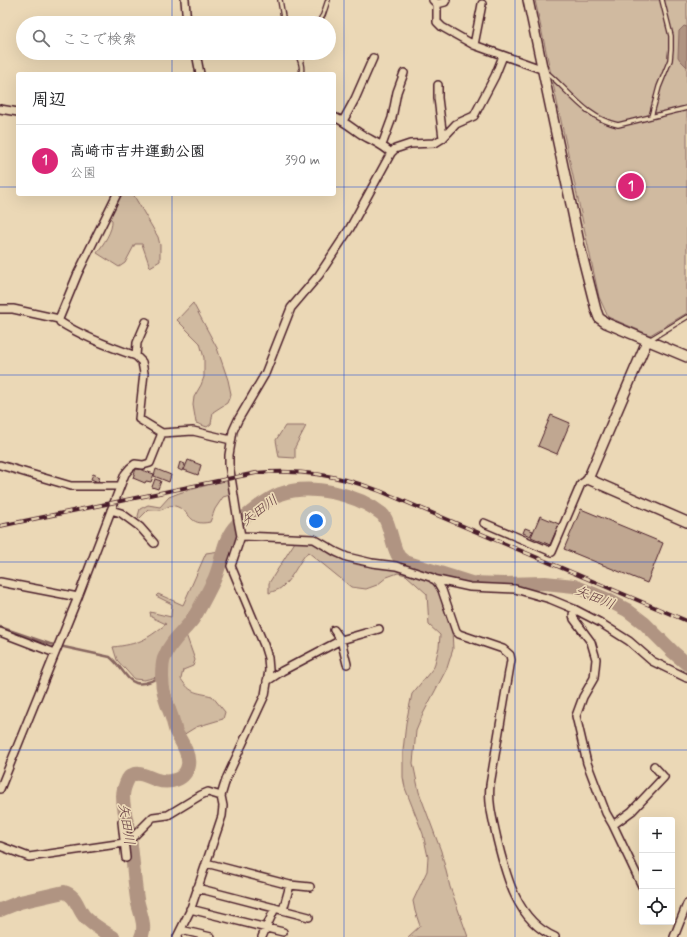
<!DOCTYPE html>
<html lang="ja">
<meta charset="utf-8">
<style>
:root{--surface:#fff;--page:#f2f2f2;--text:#202124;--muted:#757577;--line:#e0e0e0;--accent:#db2777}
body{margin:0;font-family:Mynerve,"Klee One",sans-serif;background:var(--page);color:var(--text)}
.controls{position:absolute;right:12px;bottom:12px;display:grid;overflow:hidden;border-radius:4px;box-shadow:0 4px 16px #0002}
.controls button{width:36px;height:36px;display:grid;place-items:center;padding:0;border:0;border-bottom:1px solid var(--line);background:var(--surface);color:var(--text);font:20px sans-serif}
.you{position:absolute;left:316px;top:521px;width:14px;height:14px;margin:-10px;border:3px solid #fff;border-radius:50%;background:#1a73e8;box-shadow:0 0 0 6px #1a73e833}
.badge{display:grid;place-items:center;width:26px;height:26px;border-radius:50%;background:var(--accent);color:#fff;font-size:13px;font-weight:700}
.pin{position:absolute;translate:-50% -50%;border:2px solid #fff;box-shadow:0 1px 4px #0006}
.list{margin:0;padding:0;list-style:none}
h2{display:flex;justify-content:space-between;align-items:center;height:52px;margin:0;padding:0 16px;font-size:17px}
h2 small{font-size:13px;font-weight:400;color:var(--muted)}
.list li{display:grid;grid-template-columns:26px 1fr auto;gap:12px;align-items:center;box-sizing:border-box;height:72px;padding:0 16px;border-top:1px solid var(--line)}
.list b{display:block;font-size:15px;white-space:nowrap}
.list p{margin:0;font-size:13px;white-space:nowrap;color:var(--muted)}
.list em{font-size:13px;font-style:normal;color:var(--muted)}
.icon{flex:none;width:22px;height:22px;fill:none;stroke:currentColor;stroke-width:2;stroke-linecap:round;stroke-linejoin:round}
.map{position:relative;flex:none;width:687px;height:937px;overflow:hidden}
.search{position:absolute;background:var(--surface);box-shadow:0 4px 16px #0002;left:16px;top:16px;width:320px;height:44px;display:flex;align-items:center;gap:10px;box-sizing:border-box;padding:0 14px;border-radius:22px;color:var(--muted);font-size:15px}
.panel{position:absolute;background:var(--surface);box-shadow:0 4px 16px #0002;left:16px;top:72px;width:320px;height:124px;border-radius:4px}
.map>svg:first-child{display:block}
.green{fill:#d0baa0;stroke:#8d6c66}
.water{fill:#b09482;stroke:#87655f}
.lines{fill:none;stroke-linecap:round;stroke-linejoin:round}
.stream{stroke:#87655f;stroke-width:2.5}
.river{stroke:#b09482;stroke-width:14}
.building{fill:#c0a791;stroke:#4a1f2b}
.service-casing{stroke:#4a1f2b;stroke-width:6}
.minor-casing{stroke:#4a1f2b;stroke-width:10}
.tertiary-casing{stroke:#4a1f2b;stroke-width:12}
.service{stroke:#ebd8b6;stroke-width:3.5}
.minor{stroke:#ebd8b6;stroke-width:7}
.tertiary{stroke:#ebd8b6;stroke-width:9}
.rail-casing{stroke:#4a1f2b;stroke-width:4}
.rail{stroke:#ebd8b6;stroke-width:2.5;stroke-dasharray:8;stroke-linecap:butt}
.grid{fill:none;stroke:#1d4ed8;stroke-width:1;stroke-opacity:0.55}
.labels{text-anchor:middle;stroke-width:3.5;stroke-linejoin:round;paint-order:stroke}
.water-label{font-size:14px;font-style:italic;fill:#643c41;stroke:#ebd8b6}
</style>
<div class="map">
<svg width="687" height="937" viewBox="0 0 687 937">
<rect width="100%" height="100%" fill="#ebd8b6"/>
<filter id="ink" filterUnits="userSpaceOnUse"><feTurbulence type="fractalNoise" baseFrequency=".025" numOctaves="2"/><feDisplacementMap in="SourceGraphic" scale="8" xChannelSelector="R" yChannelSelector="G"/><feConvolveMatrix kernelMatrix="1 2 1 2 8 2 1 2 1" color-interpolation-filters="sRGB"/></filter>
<g filter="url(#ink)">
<path class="green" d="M535,0H687V313L650,335L608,317L599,297Z
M116,194H133L158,237L160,245V261L150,267L142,244H135L125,263L119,267L97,253C103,244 113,231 112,220L103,213Z
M193,303L217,348L228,380L231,394L227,403L213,412L211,424L207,427L196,423L193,405L194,397L201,385L204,377V358L200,343L177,320Z
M285,426H306L295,447V458L279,457L276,440Z
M229,479L230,495L223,497L215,509L210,522C188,527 192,511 175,506C169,504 166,509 160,510C157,511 152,510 148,510L139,519L138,516L140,509L148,505L160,507L169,497L179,493Z
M295,542L313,543L333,556L351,563L363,566L397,569L423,578L432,583L439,592L452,630L453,649L447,668L423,714L416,731L413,763L419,792L441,851L450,887L468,937H408L420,926L415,911L413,901L427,871L428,857L423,834L405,788L403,777V751L406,723L412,694L434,667L439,647L440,635L429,625L427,594L406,575L398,573L387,577L377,585L366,589L351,587L308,552C298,562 294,576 283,586C280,590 273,591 269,593V583Z
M220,551L211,577L200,597L182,623L195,660L193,666L183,670L181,679C191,694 196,692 212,696L225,712L223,719L196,727L183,735L165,675L144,680L134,679L117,660L113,647C139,644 146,640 166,624L151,617L150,612L171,617L172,604L156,596L158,594L183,605L206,553Z"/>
<path class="water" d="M684,26L687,27V67L680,60L678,57L679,31Z"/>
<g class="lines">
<path class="stream" d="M0,627L50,644L110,657C130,674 127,695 162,676"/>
<path class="river" d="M0,910L20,902L64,892C76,895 77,907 84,916C92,925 103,931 113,937
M141,937C147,926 139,911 137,899C134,879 133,859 130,838C128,825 123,810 123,796C123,790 125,785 128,779C135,768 147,777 157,780C169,784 186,780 188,765C190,754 181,741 176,732C174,726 173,720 171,715C166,702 162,691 162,677C162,671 162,661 165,656C170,642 184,631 193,619C200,608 206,596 212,584C222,567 221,544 234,528C243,517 267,499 280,494C311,483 357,494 382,514C390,521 392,548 399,557C401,559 403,560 405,562L471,583L504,584L545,583L574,586L606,599L627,610L644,623L673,652L687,664"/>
</g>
<path class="building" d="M551,415L570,423L557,454L538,446Z
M188,460L201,465L198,475L184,470Z
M180,462L185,464L182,471L178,469Z
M136,468L154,474L151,482L146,481L145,483L133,478Z
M156,469L171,475L169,482L154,476Z
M93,474L100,477L98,482L91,479Z
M155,479L161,481L158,489L152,487Z
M581,509L663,543L647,583L564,549Z
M540,516L559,524L550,545L531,537Z
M525,528L533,531L530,536L523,533Z"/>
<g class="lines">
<g class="service-casing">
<path id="service" d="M280,0L284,23
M318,23L323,15L328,0
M297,53C300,60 303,67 301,74
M301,61L304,53
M544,70C569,90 585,118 618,125L687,108
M651,117L659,87L670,60L671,49V36L662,0
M649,340L687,317"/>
</g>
<g class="minor-casing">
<path id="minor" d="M185,0L187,23
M433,0L437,4V22L442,27L474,45L544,70
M437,4L445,2L446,0
M474,45L482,4
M196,53L200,74
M438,85V98L443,138
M0,109L18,112
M334,117C344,121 352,128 361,134C372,141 382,144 391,153
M343,121L355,99L373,58
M382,145L392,118L397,92L404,73
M0,309H13L59,319L60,322C83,337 110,347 136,356
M59,319L78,273L117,194
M146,322L137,343L136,356L142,362L144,373L139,419L162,433L193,431L231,440
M0,465L71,486H120
M111,510L121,513L140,527L154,543
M484,523L552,552L581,484L588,479
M241,536L314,539L336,552L347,557L372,563L396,566L433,578L438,583L442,590L456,631L459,634L503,649L510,655L511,660L490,785C488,804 493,820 497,839C506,876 517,921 555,937
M433,579L470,587L515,589L550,599L574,609L599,622L629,641L652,661L687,678
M0,582L78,597
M574,609L573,615L574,619L591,642L596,659L594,678L583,697L576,716L587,763L606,813L613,825L642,886
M334,630L341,640L347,664
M0,632L55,653
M267,681L282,671L341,640L379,629
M0,789L78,597L125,474L130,468L135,464L143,465L150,463L162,433
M122,822L126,858
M613,825L632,811L664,777L654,766
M0,846L29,857L124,843L134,836L153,817L168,815L201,795L208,792L221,796
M206,863L290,885L310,887
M197,888L309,917
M190,909L283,932
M283,910L290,885
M181,930L211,937
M177,937L190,911L218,828L222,816L223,806L221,796L224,786L227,777L265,695L269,670L268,658L264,645L231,566L241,536L237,515L229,464V455L233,431L238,420L265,374L291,308L319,275L350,228L391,153L395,149L410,144L435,143L443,138L456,124L474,116L495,76L503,56
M262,937L275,908
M674,937L687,904"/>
</g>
<g class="tertiary-casing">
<path id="tertiary" d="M528,0L580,247L596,310L599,318L606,323L687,357
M647,341L588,479L687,522"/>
</g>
<use href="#service" class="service"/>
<use href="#minor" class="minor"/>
<use href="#tertiary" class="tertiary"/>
<g class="rail-casing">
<path id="rail" d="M0,526L256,473C301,469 338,475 380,491L687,621"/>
</g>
<use href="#rail" class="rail"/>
</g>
</g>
<path class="grid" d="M172,0V23M344,0V937M515,0V937M172,53V74M0,187H18M334,187H687M172,194V937M0,375H687M0,562H687M0,750H687"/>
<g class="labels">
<g class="water-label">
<text transform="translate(259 510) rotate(-36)" y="5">矢田川</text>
<text transform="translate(595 597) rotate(22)" y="5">矢田川</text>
<text transform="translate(127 824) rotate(81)" y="5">矢田川</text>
</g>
</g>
</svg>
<div class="controls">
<button>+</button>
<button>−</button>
<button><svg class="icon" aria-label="locate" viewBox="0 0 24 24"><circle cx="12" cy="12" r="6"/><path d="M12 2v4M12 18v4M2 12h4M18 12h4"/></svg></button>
</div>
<div class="you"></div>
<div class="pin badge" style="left:631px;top:186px">1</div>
<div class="search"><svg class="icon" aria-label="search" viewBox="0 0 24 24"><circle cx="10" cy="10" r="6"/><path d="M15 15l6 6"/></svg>ここで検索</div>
<section class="panel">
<h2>周辺<small></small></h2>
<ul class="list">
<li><span class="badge">1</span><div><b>高崎市吉井運動公園</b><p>公園</p></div><em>390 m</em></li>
</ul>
</section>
</div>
